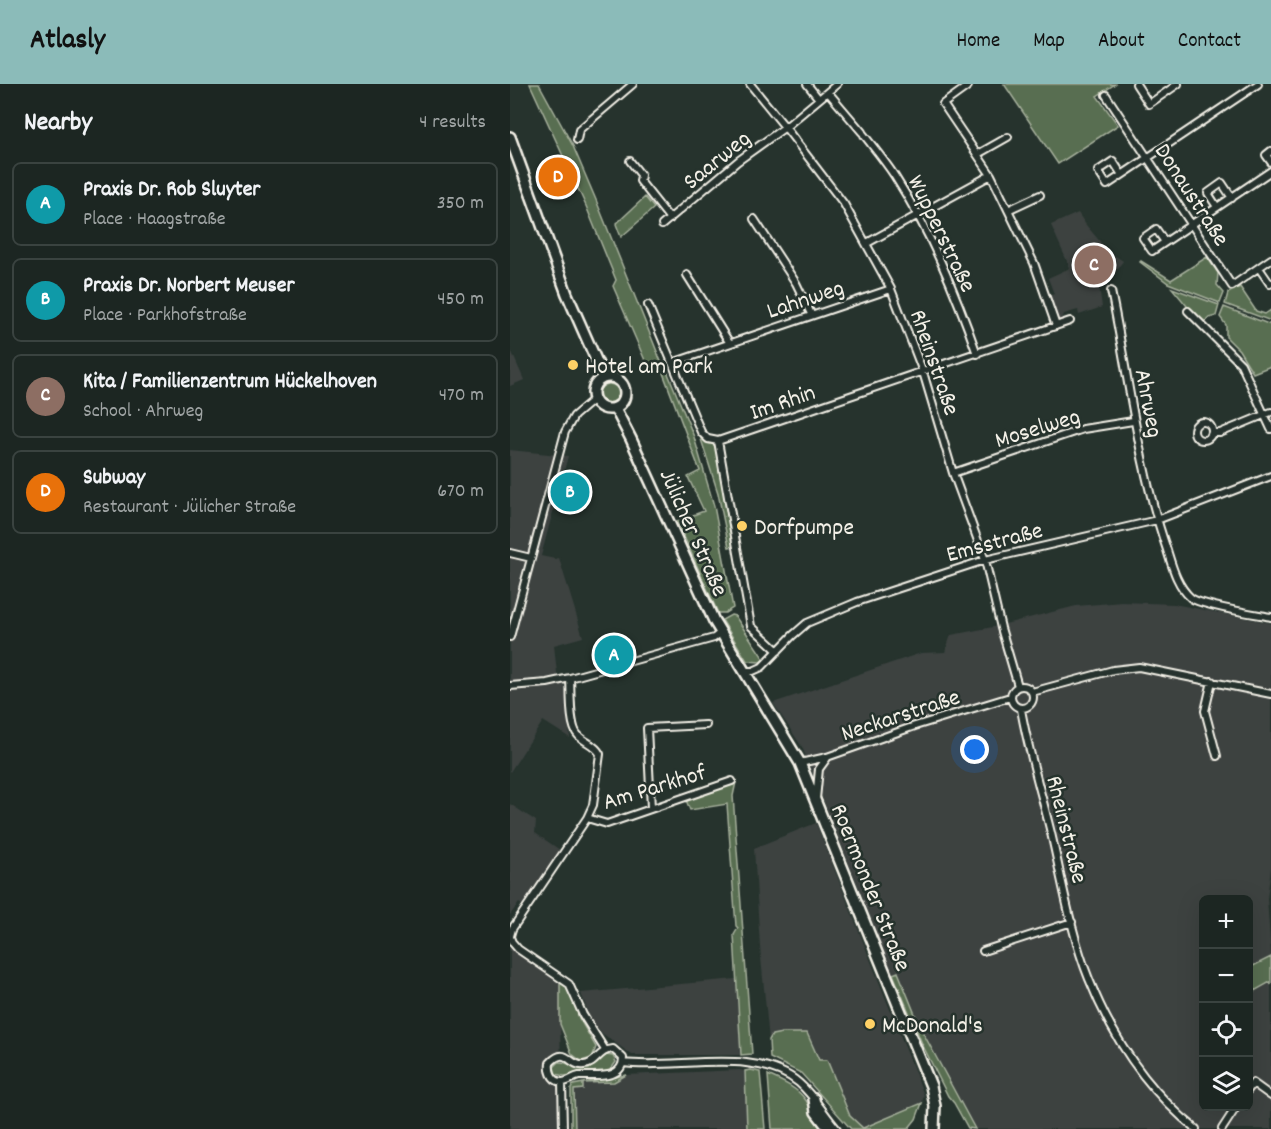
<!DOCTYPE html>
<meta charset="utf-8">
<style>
:root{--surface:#1c2622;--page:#252e2a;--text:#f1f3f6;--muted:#a0a5a5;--line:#3a4340;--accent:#8bbbb9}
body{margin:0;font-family:Dekko,sans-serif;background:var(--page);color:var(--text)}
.controls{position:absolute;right:18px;bottom:18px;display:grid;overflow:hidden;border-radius:9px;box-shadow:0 6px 24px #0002}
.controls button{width:54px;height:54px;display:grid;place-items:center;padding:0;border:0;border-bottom:2px solid var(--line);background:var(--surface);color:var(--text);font:30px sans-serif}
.you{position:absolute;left:465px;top:666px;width:21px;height:21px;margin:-15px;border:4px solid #fff;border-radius:50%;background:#1a73e8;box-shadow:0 0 0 9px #1a73e833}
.badge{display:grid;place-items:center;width:39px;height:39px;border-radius:50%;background:var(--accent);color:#fff;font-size:20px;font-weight:700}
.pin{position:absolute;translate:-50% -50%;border:3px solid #fff;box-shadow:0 2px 6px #0006}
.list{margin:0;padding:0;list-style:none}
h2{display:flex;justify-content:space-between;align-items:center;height:78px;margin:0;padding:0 24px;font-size:26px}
h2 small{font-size:20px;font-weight:400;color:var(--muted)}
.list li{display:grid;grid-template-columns:39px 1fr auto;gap:18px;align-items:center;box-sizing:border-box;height:84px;margin:0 12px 12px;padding:0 12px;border:2px solid var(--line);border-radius:9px}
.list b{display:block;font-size:22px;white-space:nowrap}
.list p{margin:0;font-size:20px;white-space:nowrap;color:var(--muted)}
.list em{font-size:20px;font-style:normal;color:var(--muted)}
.icon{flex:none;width:33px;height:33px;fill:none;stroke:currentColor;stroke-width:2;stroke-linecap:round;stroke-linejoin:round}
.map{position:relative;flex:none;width:761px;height:1045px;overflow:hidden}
header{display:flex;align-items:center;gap:36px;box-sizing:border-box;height:84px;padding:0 30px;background:var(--accent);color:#111}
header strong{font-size:28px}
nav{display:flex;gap:33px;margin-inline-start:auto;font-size:21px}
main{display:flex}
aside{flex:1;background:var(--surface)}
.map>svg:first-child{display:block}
.built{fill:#3c4240;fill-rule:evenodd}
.green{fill:#596e51;stroke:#a6b09c;stroke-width:1.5}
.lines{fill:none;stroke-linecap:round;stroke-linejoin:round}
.street-casing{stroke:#f4f1e8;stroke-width:10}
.secondary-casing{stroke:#f4f1e8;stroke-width:14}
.street{stroke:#26332d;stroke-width:6}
.secondary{stroke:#26332d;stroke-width:9}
.poi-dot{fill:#ffd166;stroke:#26332d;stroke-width:2}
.labels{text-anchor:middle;stroke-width:5;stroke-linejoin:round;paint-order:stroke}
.street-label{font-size:24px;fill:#f4f1e8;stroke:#26332d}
.poi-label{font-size:24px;fill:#f4f1e8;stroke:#26332d;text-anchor:start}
</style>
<header>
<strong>Atlasly</strong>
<nav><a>Home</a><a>Map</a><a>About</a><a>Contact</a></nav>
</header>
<main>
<aside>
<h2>Nearby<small>4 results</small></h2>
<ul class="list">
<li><span class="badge" style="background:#0f9aa8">A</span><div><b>Praxis Dr. Rob Sluyter</b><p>Place · Haagstraße</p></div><em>350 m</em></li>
<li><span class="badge" style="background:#0f9aa8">B</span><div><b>Praxis Dr. Norbert Meuser</b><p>Place · Parkhofstraße</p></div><em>450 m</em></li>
<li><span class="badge" style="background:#8d6e63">C</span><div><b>Kita / Familienzentrum Hückelhoven</b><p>School · Ahrweg</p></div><em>470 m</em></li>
<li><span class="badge" style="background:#e8710a">D</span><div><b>Subway</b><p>Restaurant · Jülicher Straße</p></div><em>670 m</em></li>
</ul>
</aside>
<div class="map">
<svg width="761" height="1045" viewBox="0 0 761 1045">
<rect width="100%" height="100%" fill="#26332d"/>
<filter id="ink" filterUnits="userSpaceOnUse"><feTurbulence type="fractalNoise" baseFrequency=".0167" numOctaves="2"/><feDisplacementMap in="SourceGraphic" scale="12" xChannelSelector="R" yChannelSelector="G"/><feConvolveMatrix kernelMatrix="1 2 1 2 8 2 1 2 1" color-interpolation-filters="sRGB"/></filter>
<g filter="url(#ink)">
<path class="built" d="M568,129L576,141L598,167L613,177L597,200L589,202L592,223L569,231L568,226L554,230L552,235L548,236L539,212L544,210L538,194L560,184L541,141Z
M0,264L14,296L0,302Z
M0,366L58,372L31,472L45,475L49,474L73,553L44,561L47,589L55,603L60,654L33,637L0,688Z
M612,518L664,520L761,539V784L757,814L761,870V1045H465L411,945L388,888L383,890L292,663L263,619L411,569L435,568L441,551L483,543L566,522ZM694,816H738V1022H694Z
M0,720L26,737L25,749L50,766L13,822L9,819L0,831Z
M306,739L414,1011L412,1019L353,1044L343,1040L314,994L260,967L250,863L244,764Z
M0,863L50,897L51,1045H0Z
M226,895L231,971H122L93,950L86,942L78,929L71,909Z
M229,986L235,987L237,1045H65L63,1006L72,1005V1000L104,998L116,991Z"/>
<path class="green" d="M20,0H29L63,62L86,116L152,280L140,288L103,202L106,196L76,122Z
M494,0H605L587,12L608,41L548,80Z
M135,113L144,124L111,153L106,140Z
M697,173L708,189L707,201L714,209L710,219L658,199L630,178L631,177L661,196Z
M730,203L746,227L755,230L761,226V237L715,220L718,209Z
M662,204L709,221L706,232L699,234L695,238L677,222Z
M714,223L761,241V282L743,289L729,266L716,253V241L710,233Z
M157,287L184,353L204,422L223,524L215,529H208L167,437L194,427L178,393L190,387L153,289Z
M89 310a10 10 0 1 1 20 0a10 10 0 1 1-20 0Z
M190,352L207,363L224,462L219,463L208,409Z
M221,531L225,532L254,575L250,578L237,577L212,536Z
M226,698L223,712L242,970L231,971L224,851L228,844L226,842L217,720L180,726L176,716Z
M761,873V901L760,898L739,910V884Z
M388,888L411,945L465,1045L458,1044L444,1019L438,1012L413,962L383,890Z
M50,897L58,903L69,934L86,963L82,974L71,977L62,970L50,940Z
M272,949H297L309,976H317L340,1032L353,1044L412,1019L406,1035L398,1045H341L291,989L260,974L259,956L262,951Z
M96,971L103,972L106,978L99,988L54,992L46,990L44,983L49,978C59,977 64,986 79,985Z
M241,986L250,988L255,1045H237L235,987Z
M116,991L104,998L73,999V1005L64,1006L65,1045H61V1005L63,1001Z
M258,991C271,997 286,1003 295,1015C302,1024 304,1036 312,1045H262Z"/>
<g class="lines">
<g class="street-casing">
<path id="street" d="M240,0L275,43L334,120L381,205L413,288L443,389L475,476L491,544L508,602
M297,0L309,15
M626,0L639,20L668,0
M458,2L433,20L481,91L524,179L546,242
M318,8L352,48
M596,11L722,202L761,175
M354,51C364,64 375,77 384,91C420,147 445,207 467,270
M67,56L69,46L123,0
M761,67L756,71L761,78
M468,70L498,53
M120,77L131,91L130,97L160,135
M612,91L603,77L588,87L597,101L748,0
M707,123L698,109L712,99L722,114
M498,126L530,111
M244,135L286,199L301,230
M152,141L228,77L278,41L327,0
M655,158L646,145L633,154L642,167L761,87
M357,159L481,91
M749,184L760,200L761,199
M177,191L219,258
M601,207C619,294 628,382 657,466C662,482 667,502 681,514C692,522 745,530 761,533
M138,221L191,348L198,355L208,357
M678,227L731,280L761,345
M162,279L381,205
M684 347a9 9 0 1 1 18 0a9 9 0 1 1-18 0Z
M702,349H710L761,328
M443,389L573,345L623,337
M0,469L21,474
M0,553L55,348L64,332L84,315
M268,567L241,542L208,357L560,237
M234,587H243L252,583L282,552L297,539L347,518L475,476L647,436L761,392
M702,597L695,627L707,672
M501 613a11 11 0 1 1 22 0a11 11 0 1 1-22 0Z
M0,602L37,599L60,594L204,554L210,549
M522,608L603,586L629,583L761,610
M511,625C518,666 531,708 541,749C552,796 561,850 579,895C602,953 637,1006 686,1045
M290,679L317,673L405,642L500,613
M306,715L309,685L317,674
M141,724L137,644L196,641
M77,734L97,740L222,697
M0,852L2,845L77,734L83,721L90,670C85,660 75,659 68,651C59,642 61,607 60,594
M0,853L2,858L8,865L59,900L73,931L95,966
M473,867L562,838
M103,965L113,974C113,997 85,991 69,992C63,993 57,999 51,998C41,996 39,986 40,979C57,961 59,983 74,981C87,980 88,966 103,965Z
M113,979C166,986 246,962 289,999C304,1012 314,1030 327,1045
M52,998L53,1045
M738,1006L743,999L761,1012
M712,1045L727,1022"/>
</g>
<g class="secondary-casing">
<path id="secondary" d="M0,53L57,210L94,294
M83 309a16 16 0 1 1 32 0a16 16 0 1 1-32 0Z
M105,324L121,355L204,537L290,679L421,1002L425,1022L424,1045
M304,1015L306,1028L319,1045"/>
</g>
<use href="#street" class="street"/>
<use href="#secondary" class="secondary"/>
</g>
</g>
<g class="poi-dot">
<circle cx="63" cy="281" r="6"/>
<circle cx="232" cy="442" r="6"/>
<circle cx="360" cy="940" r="6"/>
</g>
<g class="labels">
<g class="street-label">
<text transform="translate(206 75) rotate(-39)" y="8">Saarweg</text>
<text transform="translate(683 110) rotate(57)" y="8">Donaustraße</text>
<text transform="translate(433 149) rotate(64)" y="8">Wupperstraße</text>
<text transform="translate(295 214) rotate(-18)" y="8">Lahnweg</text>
<text transform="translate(426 278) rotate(71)" y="8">Rheinstraße</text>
<text transform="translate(272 317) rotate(-19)" y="8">Im Rhin</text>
<text transform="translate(640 319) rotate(79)" y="8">Ahrweg</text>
<text transform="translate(527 343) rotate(-17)" y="8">Moselweg</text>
<text transform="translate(185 448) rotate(66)" y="8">Jülicher Straße</text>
<text transform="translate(484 457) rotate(-15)" y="8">Emsstraße</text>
<text transform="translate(390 630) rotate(-18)" y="8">Neckarstraße</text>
<text transform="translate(144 702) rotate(-17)" y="8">Am Parkhof</text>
<text transform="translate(558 745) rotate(76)" y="8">Rheinstraße</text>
<text transform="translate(362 803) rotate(68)" y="8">Roermonder Straße</text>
</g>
<g class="poi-label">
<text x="75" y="289">Hotel am Park</text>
<text x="244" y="450">Dorfpumpe</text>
<text x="372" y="948">McDonald's</text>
</g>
</g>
</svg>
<div class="controls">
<button>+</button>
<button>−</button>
<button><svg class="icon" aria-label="locate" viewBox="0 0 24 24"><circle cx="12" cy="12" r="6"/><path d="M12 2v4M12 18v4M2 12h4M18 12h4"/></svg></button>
<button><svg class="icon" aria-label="layers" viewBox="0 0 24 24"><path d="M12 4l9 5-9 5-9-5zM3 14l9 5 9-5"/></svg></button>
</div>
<div class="you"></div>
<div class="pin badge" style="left:104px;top:571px;background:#0f9aa8">A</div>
<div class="pin badge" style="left:60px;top:408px;background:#0f9aa8">B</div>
<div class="pin badge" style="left:584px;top:181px;background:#8d6e63">C</div>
<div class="pin badge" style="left:48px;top:93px;background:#e8710a">D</div>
</div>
</main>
